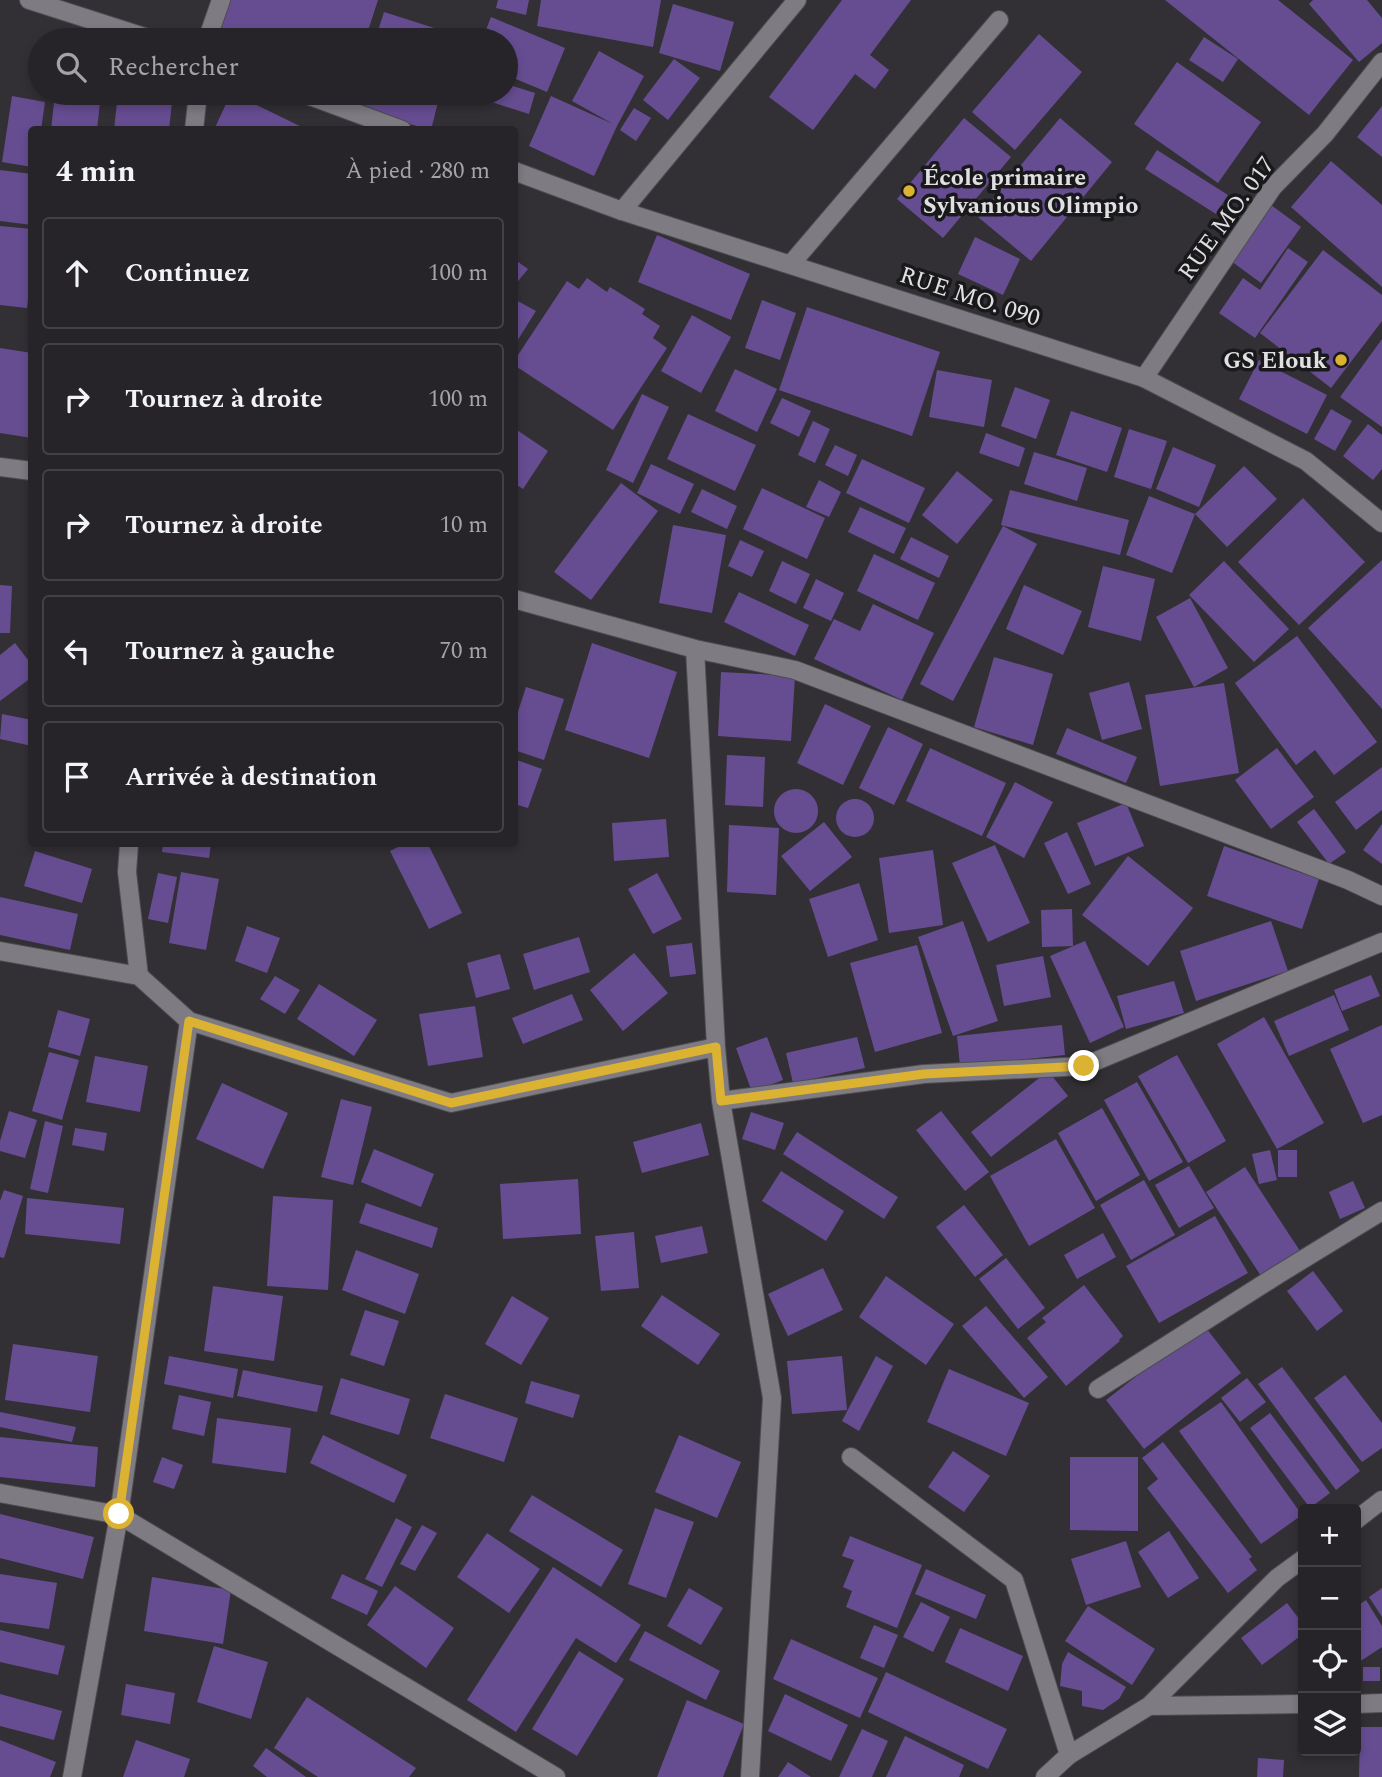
<!DOCTYPE html>
<html lang="fr">
<meta charset="utf-8">
<style>
:root{--surface:#262428;--page:#2e2c30;--text:#f1f3f6;--muted:#a4a4a8;--line:#424145}
body{margin:0;font-family:Spectral,serif;background:var(--page);color:var(--text)}
.controls{position:absolute;right:21px;bottom:21px;display:grid;overflow:hidden;border-radius:7px;box-shadow:0 4px 10px #0003}
.controls button{width:63px;height:63px;display:grid;place-items:center;padding:0;border:0;border-bottom:2px solid var(--line);background:var(--surface);color:var(--text);font:35px sans-serif}
.stop{position:absolute;width:21px;height:21px;margin:-16px;border:5px solid #dcb233;border-radius:50%;background:#fff}
.stop.end{background:#dcb233;border-color:#fff;box-shadow:0 2px 7px #0008}
.list{margin:0;padding:0;list-style:none}
h2{display:flex;justify-content:space-between;align-items:center;height:91px;margin:0;padding:0 28px;font-size:30px}
h2 small{font-size:23px;font-weight:400;color:var(--muted)}
.list li{display:grid;grid-template-columns:46px 1fr auto;gap:21px;align-items:center;box-sizing:border-box;height:112px;margin:0 14px 14px;padding:0 14px;border:2px solid var(--line);border-radius:7px}
.list b{display:block;font-size:26px;white-space:nowrap}
.list em{font-size:23px;font-style:normal;color:var(--muted)}
.icon{flex:none;width:38px;height:38px;fill:none;stroke:currentColor;stroke-width:2;stroke-linecap:round;stroke-linejoin:round}
.map{position:relative;flex:none;width:1382px;height:1777px;overflow:hidden}
.search{position:absolute;background:var(--surface);box-shadow:0 4px 10px #0003;left:28px;top:28px;width:490px;height:77px;display:flex;align-items:center;gap:18px;box-sizing:border-box;padding:0 24px;border-radius:38px;color:var(--muted);font-size:26px}
.panel{position:absolute;background:var(--surface);box-shadow:0 4px 10px #0003;left:28px;top:126px;width:490px;height:721px;border-radius:7px}
.map>svg:first-child{display:block}
.building{fill:#664d92}
.lines{fill:none;stroke-linecap:round;stroke-linejoin:round}
.service-casing{stroke:#4d4c50;stroke-width:20}
.minor-casing{stroke:#4d4c50;stroke-width:20}
.tertiary-casing{stroke:#4d4c50;stroke-width:20}
.service{stroke:#7e7c82;stroke-width:18}
.minor{stroke:#7e7c82;stroke-width:18}
.tertiary{stroke:#7e7c82;stroke-width:18}
.route{stroke:#dcb233;stroke-width:9}
.poi-dot{fill:#dcb233;stroke:#19191b;stroke-width:2.5}
.labels{text-anchor:middle;stroke-width:7;stroke-linejoin:round;paint-order:stroke}
.poi-label{font-size:24px;font-weight:bold;fill:#e0e0e3;stroke:#19191b;text-anchor:start}
.street-label{font-size:24px;fill:#e0e0e3;stroke:#19191b}
</style>
<div class="map">
<svg width="1382" height="1777" viewBox="0 0 1382 1777">
<rect width="100%" height="100%" fill="#323035"/>
<path class="building" d="M230,0H378L365,40H216Z
M498,0H529L526,15L496,8Z
M541,0H661L653,47L537,26Z
M842,0H911L870,55L889,70L875,89L855,74L813,130L769,97Z
M1165,0H1278L1353,60L1309,115Z
M1313,0H1367L1382,18V43L1359,62L1309,4Z
M673,4L734,22L720,71L659,53Z
M384,12L450,33L448,40H375Z
M491,17L565,48L547,92L506,75V40H482Z
M1039,34L1082,72L1015,150L972,112Z
M1204,37L1238,59L1223,82L1189,60Z
M599,51L644,76L617,126L594,176L529,146L551,96L613,124L572,101Z
M674,59L700,78L668,120L643,100Z
M1177,62L1261,122L1218,183L1134,124Z
M506,84L535,93L529,114L473,96L474,93H506Z
M55,93H101L97,130H51Z
M118,93H173L169,130H114Z
M231,93H232L308,130H214Z
M364,93L440,94L431,130L359,110Z
M12,96L45,102L41,130H32V167L2,162Z
M1382,106V157L1357,137Z
M634,108L651,118L636,141L620,130Z
M964,118L1011,157L943,238L897,199Z
M1060,118L1112,162L1031,261L978,217Z
M1157,150L1228,195L1216,214L1145,169Z
M1331,161L1382,205V287L1291,207Z
M0,170L32,174V225L0,221Z
M1271,205L1301,227L1261,283L1231,261Z
M0,226L32,229V266L27,308L0,305Z
M657,235L750,274L731,320L638,282Z
M975,237L1020,259L1003,295L958,274Z
M1288,248L1308,262L1255,338L1219,313L1243,278L1260,290Z
M1323,250L1382,295V321L1331,388L1260,333Z
M514,259L528,269L514,286Z
M587,278L607,292L610,287L645,309L642,314L660,326L653,338L667,348L613,430L514,365V361L567,281L579,289Z
M514,299L536,311L514,346Z
M762,300L796,313L780,360L745,348Z
M807,307L940,352L912,436L779,390Z
M692,315L731,337L701,393L661,371Z
M1382,339V427L1340,397Z
M0,348L32,353V438L0,433Z
M1259,360L1327,395L1307,434L1239,399Z
M735,369L777,389L757,432L715,411Z
M937,370L992,380L984,427L929,417Z
M1015,387L1050,400L1036,439L1001,426Z
M642,394L669,407L633,483L606,470Z
M782,398L811,411L799,437L770,423Z
M1331,409L1352,421L1335,451L1314,439Z
M1071,411L1122,428L1107,472L1056,455Z
M688,414L756,445L735,491L667,459Z
M813,421L830,429L815,463L798,455Z
M1368,424L1382,435V469L1373,480L1343,456Z
M514,428L548,451L523,489L514,483Z
M1129,429L1167,441L1151,489L1114,477Z
M986,433L1025,448L1019,467L979,453Z
M835,445L857,455L848,476L825,465Z
M1173,447L1216,465L1199,507L1156,489Z
M1034,452L1087,468L1077,501L1024,484Z
M862,459L925,488L909,523L846,493Z
M651,464L694,484L680,514L637,493Z
M1244,466L1277,499L1227,547L1195,514Z
M957,471L993,500L957,544L922,515Z
M819,480L841,492L829,517L806,507Z
M621,483L658,511L591,600L554,572Z
M762,488L825,518L807,559L743,529Z
M702,489L737,506L727,529L691,512Z
M1010,490L1129,520L1120,555L1001,525Z
M1149,496L1195,514L1172,573L1126,555Z
M1303,498L1365,562L1299,625L1238,562Z
M860,507L906,528L894,554L848,532Z
M673,525L726,535L712,613L659,603Z
M1003,526L1037,544L953,701L920,684Z
M911,537L949,556L939,578L900,559Z
M740,540L764,551L752,577L728,566Z
M874,554L935,583L918,620L857,591Z
M1382,560V709L1308,628Z
M782,561L810,574L796,604L769,591Z
M1224,561L1289,629L1254,662L1189,595Z
M1103,566L1155,579L1141,641L1088,627Z
M816,579L844,593L831,621L803,608Z
M0,585L12,586L10,633H0Z
M1024,585L1082,611L1063,655L1006,629Z
M739,592L809,625L795,656L724,622Z
M1190,598L1228,668L1194,687L1156,617Z
M873,604L934,633L902,700L814,659L834,619L860,631Z
M1297,636L1377,742L1334,775L1315,750L1296,765L1235,683Z
M15,643L32,665V677L0,701V655Z
M592,643L677,672L649,758L565,730Z
M994,657L1053,674L1033,745L974,727Z
M721,672L795,676L791,741L718,736Z
M1129,682L1142,729L1102,740L1089,693Z
M1224,683L1239,773L1160,786L1145,695Z
M526,687L564,699L544,760L514,750V724Z
M825,704L871,726L843,785L797,763Z
M2,714L32,720V746L0,739Z
M888,727L923,744L894,805L859,788Z
M1067,728L1137,757L1126,783L1056,754Z
M930,748L1006,783L982,836L906,801Z
M1277,748L1314,797L1271,829L1235,780Z
M727,755L765,757L763,807L725,805Z
M514,759L542,769L528,808L514,804Z
M1382,767V810L1356,830L1335,802Z
M1015,782L1053,802L1024,858L986,837Z
M774 811a22 22 0 1 1 44 0a22 22 0 1 1-44 0Z
M836 818a19 19 0 1 1 38 0a19 19 0 1 1-38 0Z
M1126,803L1144,846L1095,866L1077,823Z
M1314,809L1346,852L1329,864L1297,822Z
M666,819L669,857L614,861L612,823Z
M824,822L852,857L810,891L781,856Z
M1382,824V864L1363,850Z
M729,825L779,828L776,895L727,892Z
M1067,832L1091,884L1068,894L1044,843Z
M163,844H211L209,858L162,852Z
M404,844H428L462,913L429,929L390,851Z
M995,845L1030,923L988,942L952,863Z
M1224,846L1319,879L1302,929L1207,896Z
M933,850L943,925L889,933L879,858Z
M35,851L92,869L82,903L24,886Z
M1128,856L1193,908L1148,966L1082,915Z
M181,872L219,879L206,950L169,943Z
M158,873L177,877L168,923L148,919Z
M657,873L682,919L653,934L628,889Z
M859,883L878,940L828,957L809,899Z
M0,897L78,914L70,950L0,935Z
M1072,909L1073,946L1042,947L1041,910Z
M963,921L998,1021L953,1036L918,937Z
M1271,921L1288,971L1196,1001L1180,951Z
M247,926L280,938L267,973L235,961Z
M579,937L590,972L534,990L523,954Z
M1085,941L1124,1027L1090,1043L1050,956Z
M692,943L696,974L670,977L666,946Z
M917,945L942,1033L875,1052L850,963Z
M634,953L668,993L623,1031L590,990Z
M500,954L510,989L476,998L467,963Z
M1043,956L1051,997L1004,1006L996,965Z
M1371,975L1380,996L1342,1011L1334,990Z
M275,976L300,990L285,1014L260,999Z
M1174,981L1184,1013L1126,1029L1117,996Z
M319,984L377,1020L354,1056L297,1019Z
M572,994L583,1020L523,1044L512,1018Z
M1334,995L1349,1030L1289,1056L1274,1021Z
M475,1006L483,1057L428,1066L419,1014Z
M58,1010L90,1019L80,1056L48,1047Z
M1264,1017L1324,1123L1277,1149L1217,1044Z
M1062,1025L1065,1055L960,1066L957,1036Z
M1382,1025V1115L1363,1123L1330,1049Z
M767,1037L783,1080L752,1092L736,1048Z
M857,1037L865,1068L793,1083L786,1053Z
M49,1052L79,1060L62,1120L32,1111Z
M1177,1055L1226,1141L1188,1163L1138,1076Z
M95,1056L148,1066L140,1112L86,1102Z
M1048,1071L1068,1096L991,1157L971,1132Z
M1137,1082L1183,1162L1149,1181L1104,1100Z
M222,1083L288,1113L263,1169L196,1139Z
M341,1099L372,1107L353,1185L321,1177Z
M1102,1108L1140,1175L1096,1201L1058,1133Z
M9,1111L37,1120L25,1158L0,1151V1141Z
M941,1111L989,1172L965,1191L916,1130Z
M751,1112L784,1123L775,1150L742,1139Z
M45,1121L63,1126L48,1193L30,1189Z
M701,1123L709,1155L642,1173L633,1142Z
M75,1128L107,1133L104,1151L72,1145Z
M797,1132L898,1197L884,1219L783,1154Z
M1056,1139L1095,1208L1029,1246L990,1176Z
M374,1149L434,1174L421,1207L361,1182Z
M1270,1150L1277,1180L1259,1184L1252,1154Z
M1278,1150H1297V1177H1278Z
M1189,1166L1214,1208L1179,1228L1155,1185Z
M1245,1167L1300,1251L1261,1276L1206,1192Z
M781,1171L844,1211L826,1241L762,1201Z
M578,1179L581,1234L503,1239L500,1184Z
M1144,1180L1175,1235L1131,1260L1100,1205Z
M1353,1181L1365,1208L1340,1219L1329,1192Z
M4,1190L23,1196L4,1258L0,1257V1201Z
M273,1196L333,1200L328,1290L267,1286Z
M27,1198L124,1208L120,1244L25,1234Z
M366,1203L438,1228L432,1248L359,1223Z
M964,1205L1003,1255L975,1277L936,1227Z
M1215,1216L1248,1273L1159,1323L1126,1266Z
M702,1226L708,1253L661,1263L655,1236Z
M634,1232L639,1288L601,1291L595,1236Z
M1103,1233L1116,1257L1077,1279L1064,1255Z
M356,1250L419,1274L405,1314L342,1290Z
M1006,1258L1045,1308L1018,1329L979,1279Z
M823,1268L843,1310L788,1336L768,1294Z
M1313,1271L1343,1311L1317,1331L1287,1291Z
M886,1276L954,1324L926,1365L859,1317Z
M1084,1285L1123,1336L1119,1340L1120,1341L1066,1386L1027,1338L1046,1322L1042,1318Z
M213,1286L283,1296L274,1361L204,1351Z
M662,1295L720,1334L698,1365L641,1326Z
M512,1296L549,1318L521,1365L485,1344Z
M986,1306L1048,1377L1024,1398L962,1326Z
M365,1310L399,1321L384,1366L350,1355Z
M1203,1324L1241,1373L1144,1449L1106,1400Z
M13,1344L98,1356L90,1412L5,1400Z
M169,1356L238,1369L233,1398L164,1384Z
M842,1356L847,1410L792,1414L787,1361Z
M876,1356L893,1366L859,1431L842,1421Z
M1282,1367L1360,1471L1336,1490L1258,1384Z
M949,1369L1029,1403L1006,1456L927,1422Z
M243,1370L323,1386L317,1412L237,1396Z
M1345,1375L1382,1423V1448L1362,1462L1314,1398Z
M341,1378L410,1399L399,1435L330,1414Z
M1247,1378L1266,1402L1240,1422L1221,1398Z
M531,1381L580,1395L573,1418L525,1403Z
M445,1394L518,1418L504,1462L430,1438Z
M179,1395L211,1402L204,1436L172,1429Z
M1221,1402L1302,1515L1261,1544L1179,1431Z
M0,1412L76,1427L72,1442L0,1427Z
M1270,1413L1330,1493L1310,1508L1250,1428Z
M217,1418L291,1428L286,1473L212,1463Z
M323,1435L407,1475L394,1503L310,1463Z
M679,1435L741,1462L717,1518L655,1492Z
M0,1437L98,1447L95,1487L0,1477Z
M1163,1442L1252,1557L1249,1559L1257,1570L1228,1593L1147,1488L1158,1479L1142,1458Z
M953,1451L990,1476L964,1512L928,1487Z
M162,1457L183,1465L174,1489L153,1482Z
M1070,1457H1138V1531L1070,1530Z
M532,1495L623,1550L601,1587L509,1531Z
M655,1508L694,1522L666,1598L628,1584Z
M0,1514L94,1537L83,1579L0,1558Z
M396,1518L412,1527L382,1587L365,1579Z
M422,1525L437,1533L415,1571L400,1564Z
M1169,1531L1199,1578L1168,1598L1138,1552Z
M487,1533L540,1569L509,1613L457,1577Z
M850,1536L922,1565L897,1628L846,1607L852,1591L843,1587L854,1560L842,1556Z
M1126,1541L1141,1587L1086,1605L1071,1559Z
M553,1567L641,1625L616,1663L576,1638L516,1732L467,1700Z
M926,1569L986,1595L976,1619L915,1594Z
M0,1574L57,1583L49,1629L0,1622Z
M342,1574L378,1591L367,1615L331,1598Z
M152,1577L231,1590L223,1644L144,1631Z
M395,1586L454,1628L426,1668L367,1625Z
M689,1588L723,1608L701,1645L667,1626Z
M1382,1588V1617L1369,1597Z
M1366,1600L1382,1626V1647L1356,1664V1607Z
M921,1602L950,1617L933,1652L903,1637Z
M1287,1603L1303,1624V1634L1262,1665L1241,1638Z
M1088,1606L1155,1649L1132,1685L1065,1641Z
M874,1625L898,1635L884,1668L860,1658Z
M960,1628L1023,1656L1008,1691L945,1662Z
M0,1630L65,1646L58,1675L0,1662Z
M645,1631L720,1671L706,1700L629,1660Z
M791,1639L878,1678L860,1718L773,1679Z
M214,1646L268,1662L251,1719L197,1702Z
M579,1651L624,1679L577,1756L532,1729Z
M1068,1652L1126,1687L1119,1699L1103,1710L1082,1706V1691L1060,1686L1062,1664Z
M1363,1667H1380V1681H1363Z
M886,1672L1007,1729L988,1769L868,1712Z
M126,1684L175,1693L170,1724L121,1715Z
M0,1694L62,1711L54,1740L0,1726Z
M785,1694L848,1725L831,1761L768,1731Z
M307,1697L416,1768L409,1777H318L274,1748Z
M687,1700L744,1724L723,1777H657Z
M1360,1727H1382V1777H1359Z
M862,1729L888,1741L872,1777H839Z
M905,1736L964,1765L959,1777H886Z
M0,1740L56,1762L50,1777H0Z
M136,1740L190,1759L184,1777H123Z
M266,1748L306,1777H267L253,1766Z
M1258,1758L1284,1760L1283,1777H1257Z
M788,1762L811,1777H778Z"/>
<g class="lines">
<g class="service-casing">
<path id="service" d="M791,264L999,20
M851,1457L1014,1580L1069,1755"/>
</g>
<g class="minor-casing">
<path id="minor" d="M207,40L221,0
M194,130L198,93
M622,211L797,0
M1144,378L1273,187L1325,134L1382,62
M0,467L32,471
M514,599L695,649L795,670L1348,880L1382,896
M695,649L716,1047L721,1101L772,1398L750,1777
M0,951L139,976
M189,1021L451,1103L716,1047
M721,1101L924,1074L1084,1066L1382,942
M1098,1389L1279,1274L1382,1211
M0,1493L119,1515L556,1777
M1356,1520L1382,1500
M1356,1704L1382,1703
M1149,1706L1303,1704
M72,1777L119,1515L189,1021L139,976L127,872L129,844
M1045,1777L1069,1755L1149,1706L1277,1578L1303,1559"/>
</g>
<g class="tertiary-casing">
<path id="tertiary" d="M29,0L154,40
M302,93L402,130
M514,171L622,211L1144,378L1306,461L1382,523"/>
</g>
<use href="#service" class="service"/>
<use href="#minor" class="minor"/>
<use href="#tertiary" class="tertiary"/>
</g>
<g class="lines">
<path class="route" d="M119,1514L189,1021L451,1103L716,1047L721,1101L924,1074L1084,1066"/>
</g>
<g class="poi-dot">
<circle cx="909" cy="191" r="7"/>
<circle cx="1341" cy="360" r="7"/>
</g>
<g class="labels">
<g class="poi-label">
<text x="923" y="185">École primaire<tspan x="923" dy="28">Sylvanious Olimpio</tspan></text>
<text x="1327" y="368" text-anchor="end">GS Elouk</text>
</g>
<g class="street-label">
<text transform="translate(1226 218) rotate(-54)" y="8">RUE MO. 017</text>
<text transform="translate(970 296) rotate(18)" y="8">RUE MO. 090</text>
</g>
</g>
</svg>
<div class="controls">
<button>+</button>
<button>−</button>
<button><svg class="icon" aria-label="locate" viewBox="0 0 24 24"><circle cx="12" cy="12" r="6"/><path d="M12 2v4M12 18v4M2 12h4M18 12h4"/></svg></button>
<button><svg class="icon" aria-label="layers" viewBox="0 0 24 24"><path d="M12 4l9 5-9 5-9-5zM3 14l9 5 9-5"/></svg></button>
</div>
<div class="stop" style="left:119px;top:1514px"></div>
<div class="stop end" style="left:1084px;top:1066px"></div>
<div class="search"><svg class="icon" aria-label="search" viewBox="0 0 24 24"><circle cx="10" cy="10" r="6"/><path d="M15 15l6 6"/></svg>Rechercher</div>
<section class="panel">
<h2>4 min<small>À pied · 280 m</small></h2>
<ul class="list">
<li><svg class="icon" aria-label="ahead" viewBox="0 0 24 24"><path d="M12 20V5M6 11l6-6 6 6"/></svg><div><b>Continuez</b></div><em>100 m</em></li>
<li><svg class="icon" aria-label="right" viewBox="0 0 24 24"><path d="M7 20v-9h11M14 6l5 5-5 5"/></svg><div><b>Tournez à droite</b></div><em>100 m</em></li>
<li><svg class="icon" aria-label="right" viewBox="0 0 24 24"><path d="M7 20v-9h11M14 6l5 5-5 5"/></svg><div><b>Tournez à droite</b></div><em>10 m</em></li>
<li><svg class="icon" aria-label="left" viewBox="0 0 24 24"><path d="M17 20v-9H6M10 6l-5 5 5 5"/></svg><div><b>Tournez à gauche</b></div><em>70 m</em></li>
<li><svg class="icon" aria-label="arrive" viewBox="0 0 24 24"><path d="M6 21V4h12l-3 4 3 4H6"/></svg><div><b>Arrivée à destination</b></div></li>
</ul>
</section>
</div>
